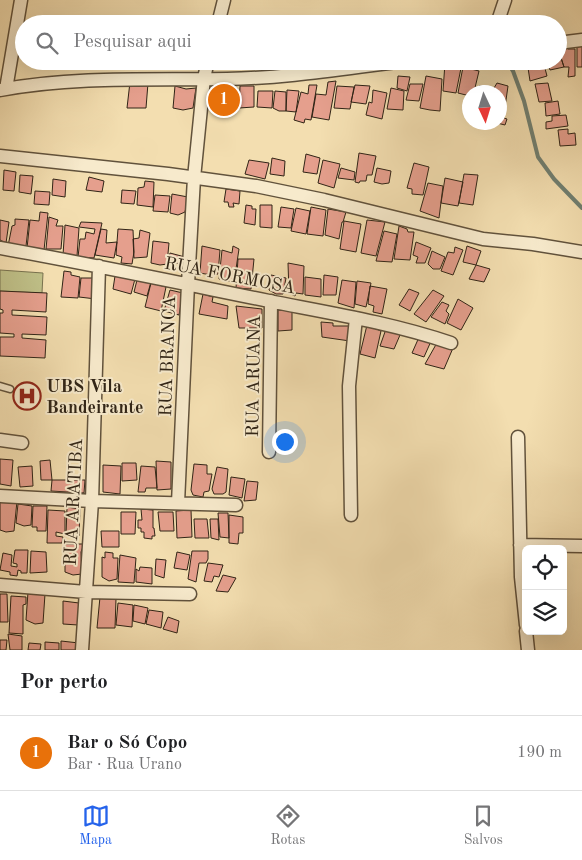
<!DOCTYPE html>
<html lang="pt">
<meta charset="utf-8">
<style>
:root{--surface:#fff;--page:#f2f2f2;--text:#202124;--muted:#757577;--line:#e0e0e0;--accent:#2563eb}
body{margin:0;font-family:"Old Standard TT",serif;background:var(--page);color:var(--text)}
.controls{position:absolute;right:15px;bottom:15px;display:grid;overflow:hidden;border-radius:8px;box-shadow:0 5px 20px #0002}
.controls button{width:45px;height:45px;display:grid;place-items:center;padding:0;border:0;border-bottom:1px solid var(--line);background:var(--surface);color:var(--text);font:25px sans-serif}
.compass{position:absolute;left:462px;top:85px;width:45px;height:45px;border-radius:50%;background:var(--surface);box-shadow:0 5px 20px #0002;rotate:176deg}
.you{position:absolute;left:284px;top:441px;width:18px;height:18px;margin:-12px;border:4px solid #fff;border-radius:50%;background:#1a73e8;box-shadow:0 0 0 8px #1a73e833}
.badge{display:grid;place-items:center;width:32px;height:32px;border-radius:50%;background:var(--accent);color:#fff;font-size:16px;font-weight:700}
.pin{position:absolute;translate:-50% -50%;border:2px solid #fff;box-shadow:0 1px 5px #0006}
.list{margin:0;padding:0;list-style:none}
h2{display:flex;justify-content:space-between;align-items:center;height:65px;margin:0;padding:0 20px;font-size:21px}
h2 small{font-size:16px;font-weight:400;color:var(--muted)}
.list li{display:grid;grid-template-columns:32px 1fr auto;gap:15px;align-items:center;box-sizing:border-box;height:75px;padding:0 20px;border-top:1px solid var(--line)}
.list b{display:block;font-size:19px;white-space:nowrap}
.list p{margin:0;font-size:16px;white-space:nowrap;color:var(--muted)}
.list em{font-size:16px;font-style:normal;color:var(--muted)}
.icon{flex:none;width:28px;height:28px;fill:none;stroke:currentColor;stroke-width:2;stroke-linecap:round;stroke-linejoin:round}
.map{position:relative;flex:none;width:582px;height:650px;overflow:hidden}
.search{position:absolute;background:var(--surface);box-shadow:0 5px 20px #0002;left:15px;right:15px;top:15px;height:55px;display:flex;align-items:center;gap:12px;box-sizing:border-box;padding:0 18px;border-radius:28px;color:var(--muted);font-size:19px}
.sheet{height:140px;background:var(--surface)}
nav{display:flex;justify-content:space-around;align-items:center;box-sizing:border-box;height:70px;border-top:1px solid var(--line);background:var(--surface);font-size:14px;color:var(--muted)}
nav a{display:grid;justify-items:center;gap:2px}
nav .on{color:var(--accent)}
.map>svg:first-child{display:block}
.green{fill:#bfc088;stroke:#78724f}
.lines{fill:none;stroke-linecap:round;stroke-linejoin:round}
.stream{stroke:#707f71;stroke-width:4}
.building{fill:#e59f8d;stroke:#302416}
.lane-casing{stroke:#61523c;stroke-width:9}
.street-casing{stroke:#61523c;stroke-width:15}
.lane{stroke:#f7eacc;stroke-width:6}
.street{stroke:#f7eacc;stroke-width:12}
.labels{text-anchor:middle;stroke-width:4;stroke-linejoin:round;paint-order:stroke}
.street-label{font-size:18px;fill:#302416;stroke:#f7eacc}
.poi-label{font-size:18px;font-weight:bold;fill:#302416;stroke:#f7eacc;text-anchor:start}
</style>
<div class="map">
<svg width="582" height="650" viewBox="0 0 582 650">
<rect width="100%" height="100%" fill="#f3deb0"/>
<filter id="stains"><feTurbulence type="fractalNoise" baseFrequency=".004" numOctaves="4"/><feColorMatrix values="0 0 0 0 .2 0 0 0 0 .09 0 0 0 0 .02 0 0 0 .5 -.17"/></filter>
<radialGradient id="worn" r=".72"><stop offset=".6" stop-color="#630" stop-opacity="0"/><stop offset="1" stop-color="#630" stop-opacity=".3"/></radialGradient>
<path class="green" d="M0,270L43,273L42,293L0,291Z"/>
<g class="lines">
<path class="stream" d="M506,61L513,71L524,101L538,157L554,179L582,208"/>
</g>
<path class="building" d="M568,46V49H575V76L568,77L569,67H564L558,48Z
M582,46V67H577V47Z
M558,55H560L564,67L550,70L547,61H558Z
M527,61H543L547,76L530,81Z
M445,63H462L456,93L443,91Z
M463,67L479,71L474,92H470V96L458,93Z
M398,76L410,77L407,91L397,88Z
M426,76L442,79L440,111L430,110L420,108Z
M336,81L329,120L312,117L316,94L326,95L328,82Z
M130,82L148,83L146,108H127Z
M497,83L508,86L505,107L500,105V92H479V86L494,88Z
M548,83L552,101L539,102L535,84Z
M410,84H423L419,101L406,100Z
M309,85H317L311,120L305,119L304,123L294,120L301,92L308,94Z
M355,85L370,86L366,104L351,102Z
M175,86L186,89L196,88L193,108L183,110L173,108Z
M240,86H254V107L239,108Z
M337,86L354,87L350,109L334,108Z
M213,87L237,88V108H214L210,105L211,95H214Z
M391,88L404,91L403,110L387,109Z
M287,90L299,91L296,112L286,111Z
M373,90L387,93L382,119L366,115L369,102L372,103Z
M258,91H273L272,108L257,107Z
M275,91L286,92V111H279L273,108Z
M558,101L560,114L546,116L545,103Z
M500,107L503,108L501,117L507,119L505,125L493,122H500Z
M566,115L568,126L546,129V122L552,121V116Z
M568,129V134L575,133L576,145L560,146L558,130Z
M359,153L376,156L372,175H367L366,181H360L359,183L355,182Z
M306,154L320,158L317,174L303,172Z
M272,158L285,161L284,176L270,174Z
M249,160L269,163L265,179L245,174Z
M323,160L340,164L334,188L318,183Z
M414,163L429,167L423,195L412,194V189L407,188Z
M341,168L355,172L354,180L338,178Z
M377,168L391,171L389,183L382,184L374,182Z
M4,170L16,172L14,191L3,190Z
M464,174L478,175L473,205L459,203Z
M20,175L33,176L31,194L19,192Z
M89,177L104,181L102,192L86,190Z
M445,178L463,182L458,206L441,203Z
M53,179L66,181L65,197L52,195Z
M145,181L154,182L153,207L137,205L138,188L144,187Z
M428,183L443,186L439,218L420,211Z
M226,189L240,191L239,204L233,203L234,207H229L228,202H224Z
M122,190L136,191L134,204L121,203Z
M35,191L50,192L49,205L34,204Z
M172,194L188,197L185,212L178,215L170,213Z
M155,195L170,196L168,212L153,211Z
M246,205L252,206V209H256L255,225L244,223Z
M260,205H272V228L260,227Z
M281,207L294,209L291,228L278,227Z
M311,207L326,210L323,236L307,234Z
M296,208L310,211L306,234L291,231Z
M328,209L346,212L343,222H342L339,239L325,235Z
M40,212L48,213L44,250L27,248L30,220L39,221Z
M49,217L58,220L56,226H63L61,249H46Z
M15,219L29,220L26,246H8L12,226L15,225Z
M0,220L9,222L6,243L0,240Z
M367,220L385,222L376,256L361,253Z
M344,221L361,224L356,252L340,249Z
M81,222L102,223L94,258L78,257L80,239H85L86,232L94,234L95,229L79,227Z
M65,225L79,228L77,256L63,255Z
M399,226L407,229L408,232H414L410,260L394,259Z
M101,229L107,230L106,243L117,242L114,258L95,255Z
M118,229L133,230L134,252L132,264L121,263L122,257L116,255Z
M140,230L150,233L147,257L134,258L133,239L139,238Z
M384,231L397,234L392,262L376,261Z
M153,241L169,243L167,264L160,265L151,263Z
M416,242L431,248L425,263H416L418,257L413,255Z
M202,246L220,250L218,274L211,275L200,273Z
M233,246L239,249L234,282L219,279L222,250L232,253Z
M467,246L481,251L476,265L463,262Z
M455,247L463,250L453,275L441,271L448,252L454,253Z
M432,251L445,257L440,269H433L428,264Z
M170,253L185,257L184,265L168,261Z
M238,259H254L251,289L236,288Z
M288,263L304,266L303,294L296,293L295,296L289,293Z
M476,265L490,269L484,282L469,279Z
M64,271L71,272V275L80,277L78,298L61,297Z
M271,275L286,278L283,294H276L269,290Z
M324,275L338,277L336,295H323Z
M115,276L135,279L131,294L113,289Z
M305,277L321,279V297L305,295Z
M81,278H97L96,299L79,297Z
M137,280L145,282V280L151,282L147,296L134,292Z
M342,280L356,282L354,308L338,303Z
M357,281L371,283L366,307L355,304Z
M151,283L166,287L161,311L145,307Z
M370,286L387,289L382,314L373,312L374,306L368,304Z
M409,289L419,293L410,311L399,305Z
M170,290L183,293L179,315L164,311Z
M433,290L444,296L426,322L414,314Z
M0,291L47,293L46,312L12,310V315L47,317L46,335L22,334V338L46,340L45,358L0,356V337H14V334L0,333V313H3V310L0,309Z
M203,294L213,297L212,302L228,306L227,319L199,314Z
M458,299L473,308L461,330L447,323Z
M442,302L449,305L446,311L449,314L445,324L431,317Z
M236,306L262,309V328H239Z
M278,310L292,311V330L278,331Z
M321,322L333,323V326H351L350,341L322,337Z
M367,325L381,331L375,358L360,354Z
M386,329L400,335L394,349L380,346Z
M420,335L432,339L424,357L412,353Z
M438,341L453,348L444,369L425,364Z
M0,459L13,460L11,486L0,484Z
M50,460L52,480H41L40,461Z
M156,461L171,462V489L157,490Z
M122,463H136L137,480L122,481Z
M194,464L207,465V474H212L209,491L204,492L203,497L193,495L191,490Z
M103,465L121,466L120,494L103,492Z
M32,466L33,486L20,487L18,467Z
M141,466L155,467L157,488H146L145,492H138Z
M217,467L228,469L226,492L223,494H214L212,489Z
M231,477L245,479L242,498L229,495Z
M52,480H85L84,493L51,491Z
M247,481L258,482L256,500L244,501Z
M0,499L17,501L14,531L6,532L0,530Z
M18,504L32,506L31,525L24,526L16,523Z
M33,506H47L46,531H37V527H32Z
M67,507L80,509L79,536L66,535Z
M141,509L153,510V528H154L155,536H152V539L144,538V532H141V528H138V520H142Z
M48,510L65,511V534L56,532V536L63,537L62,543H47Z
M191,510L192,537L177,538L176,511Z
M121,512H136L135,534H121Z
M158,512H173L174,531H160Z
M218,513H228L229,538L220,537Z
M229,515L243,517V533H239L238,544L229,543Z
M194,519H207L209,538H195Z
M210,519H218L219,540L211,538Z
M101,531H119V547H102Z
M65,544H84L81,552L82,574L73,575L65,572Z
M15,550H28L27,573H21V571L18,570L17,576L10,575V572L0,570L3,553L12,555L11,566L17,567V564L13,563Z
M31,551L46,552L47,572L30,573Z
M192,551H208V559L206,563H199L196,582L188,579Z
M105,552L113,553V558H118L117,579L109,581L102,577V557L105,558Z
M177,552L190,555L187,570L174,568Z
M120,555L136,558L134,583L118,582Z
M156,559L166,560L164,578L155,575Z
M208,563L223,565L219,577L214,576L212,582L204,581Z
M140,567L152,568V584L136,582V569L139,571Z
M223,575L236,578L228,592L216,591Z
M28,592L45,594L43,623L35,624L26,620Z
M0,594H7L8,622H0Z
M11,596L26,597V604L23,605V634L9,633Z
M100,597L116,599L115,628H97Z
M63,601L79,603L78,625L63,624Z
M118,603L133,605L132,627L116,625Z
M134,605L148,608L145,624L133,621Z
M149,610L163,612L161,628L146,624Z
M168,617L179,621L177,633L163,629Z
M8,634L22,636V650H10Z
M0,640H7L6,650H0Z
M61,641L79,643L78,650H61Z
M45,642L59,643V650H45Z
M29,643L41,644L40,650H28Z"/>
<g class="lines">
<g class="lane-casing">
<path id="lane" d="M0,386L10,389"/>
</g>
<g class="street-casing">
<path id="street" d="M218,24L224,0
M497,24L505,0
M558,43L582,40
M6,89L21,0
M0,90C73,76 153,80 227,79C287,78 346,68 405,61
M0,156L168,174L256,186L324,200L483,239L533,244L582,252
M0,248C90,264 180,283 269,301C330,313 392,323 451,343
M518,437L521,577L526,625
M0,440L22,443
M269,452L271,301
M0,496L92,501L236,505
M178,503L188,284L194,178L204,78L208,61
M351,515L349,386L356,318
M520,545L582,546
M0,585L86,592L190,594
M526,631L528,650
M82,650L92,501L99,266"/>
</g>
<use href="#lane" class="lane"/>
<use href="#street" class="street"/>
</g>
<defs>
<g id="hospital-ring" transform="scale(1.4375)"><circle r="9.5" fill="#f7eacc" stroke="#8f2418" stroke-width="1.5"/><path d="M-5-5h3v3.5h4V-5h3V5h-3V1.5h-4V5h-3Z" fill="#8f2418"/></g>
</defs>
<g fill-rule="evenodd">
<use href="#hospital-ring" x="27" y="396"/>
</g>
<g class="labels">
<g class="street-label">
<text transform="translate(230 275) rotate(11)" y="6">RUA FORMOSA</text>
<text transform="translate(167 356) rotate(-88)" y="6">RUA BRANCA</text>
<text transform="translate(253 376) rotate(-89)" y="6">RUA ARUANA</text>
<text transform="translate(73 502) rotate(-87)" y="6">RUA ARATIBA</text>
</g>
<g class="poi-label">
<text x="46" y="392">UBS Vila<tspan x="46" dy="21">Bandeirante</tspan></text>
</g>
</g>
<rect width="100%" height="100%" filter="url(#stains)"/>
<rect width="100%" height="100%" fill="url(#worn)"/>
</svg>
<div class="controls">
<button><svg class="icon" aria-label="locate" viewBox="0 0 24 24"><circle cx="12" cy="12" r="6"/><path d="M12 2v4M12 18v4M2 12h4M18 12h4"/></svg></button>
<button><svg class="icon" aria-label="layers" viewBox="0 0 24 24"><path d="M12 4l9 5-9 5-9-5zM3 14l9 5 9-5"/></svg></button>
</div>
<svg class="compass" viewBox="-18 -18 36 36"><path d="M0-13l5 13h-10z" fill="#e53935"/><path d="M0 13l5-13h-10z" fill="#757577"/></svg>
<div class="you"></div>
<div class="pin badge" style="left:224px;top:100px;background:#e8710a">1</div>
<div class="search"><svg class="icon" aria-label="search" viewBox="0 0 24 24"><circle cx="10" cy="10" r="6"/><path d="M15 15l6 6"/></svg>Pesquisar aqui</div>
</div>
<section class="sheet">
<h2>Por perto<small></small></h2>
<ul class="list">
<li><span class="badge" style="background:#e8710a">1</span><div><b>Bar o Só Copo</b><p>Bar · Rua Urano</p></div><em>190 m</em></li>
</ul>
</section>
<nav>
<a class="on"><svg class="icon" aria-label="map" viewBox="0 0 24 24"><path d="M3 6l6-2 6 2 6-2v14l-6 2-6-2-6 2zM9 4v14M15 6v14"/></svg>Mapa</a>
<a><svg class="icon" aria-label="directions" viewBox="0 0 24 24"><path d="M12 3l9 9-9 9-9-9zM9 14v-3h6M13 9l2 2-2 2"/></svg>Rotas</a>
<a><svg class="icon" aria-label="saved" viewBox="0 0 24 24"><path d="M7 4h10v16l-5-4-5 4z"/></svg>Salvos</a>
</nav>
